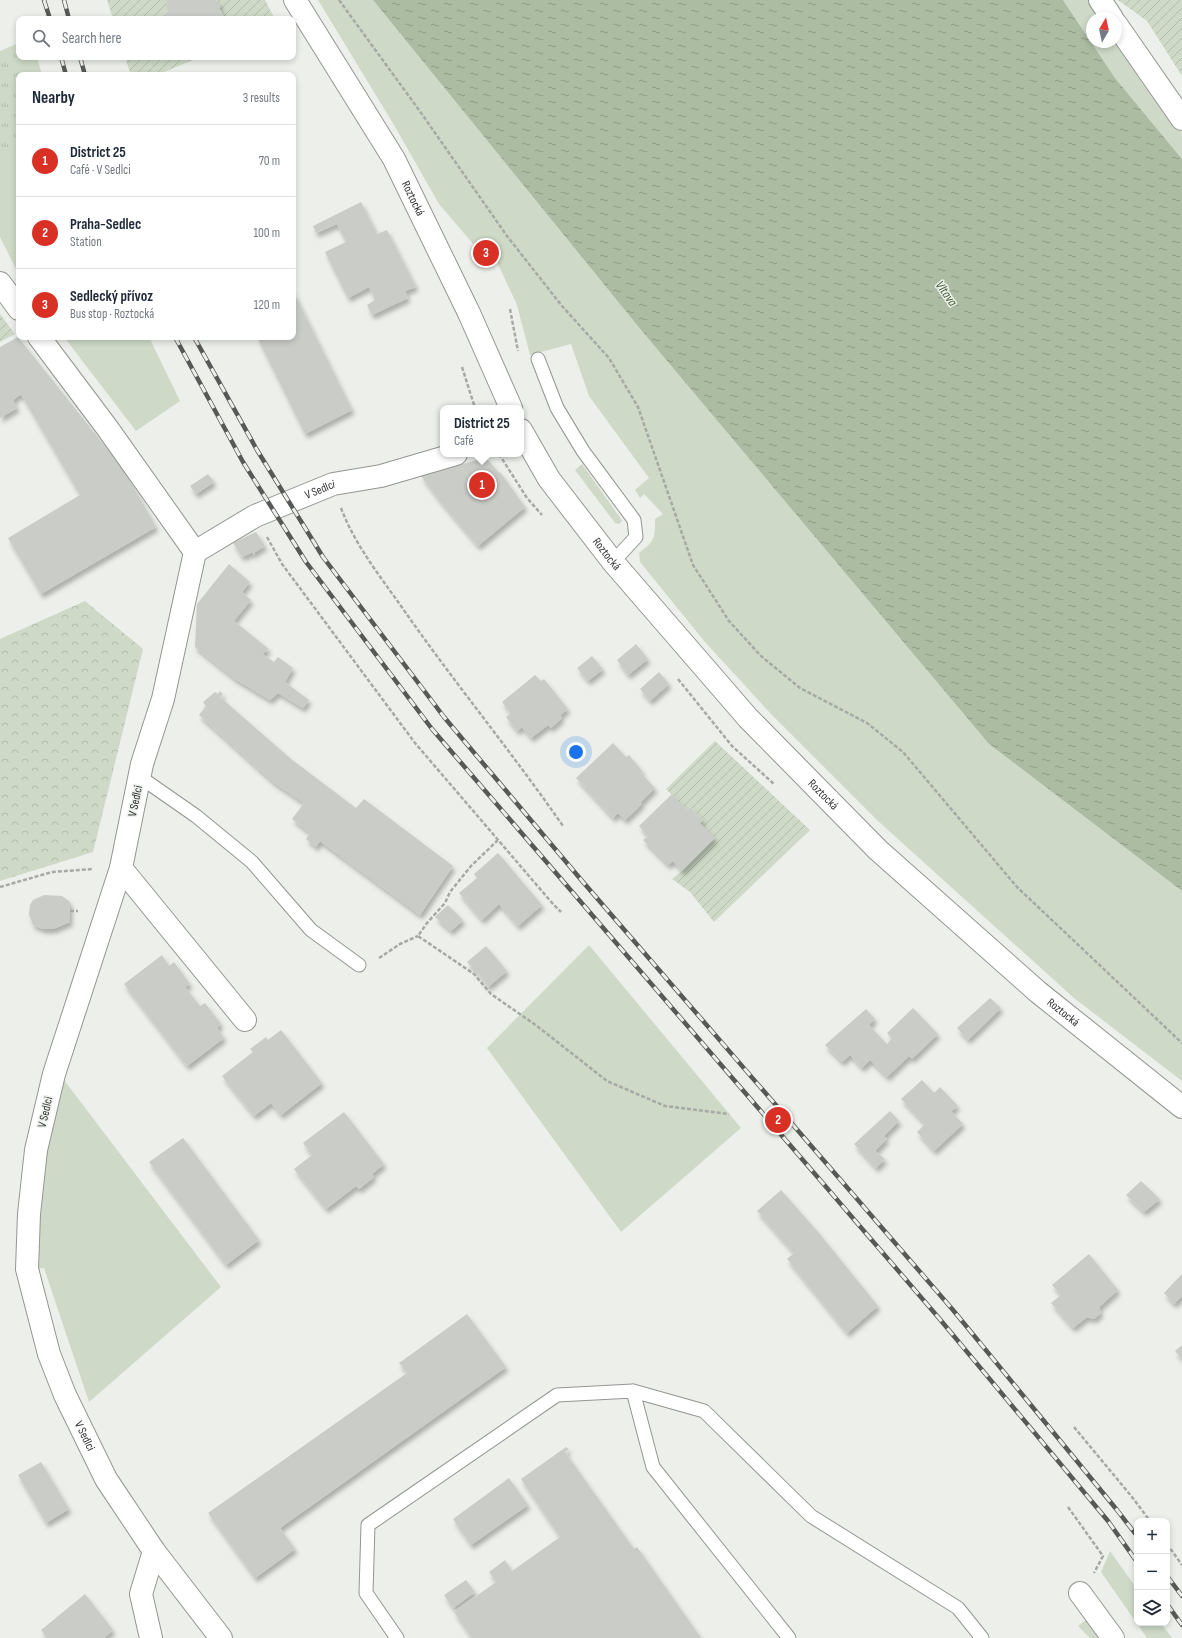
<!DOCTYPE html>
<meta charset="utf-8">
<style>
:root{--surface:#fff;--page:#f2f2f3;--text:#1f2937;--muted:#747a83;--line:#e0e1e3;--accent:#d93025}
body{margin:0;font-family:"Sofia Sans Condensed",sans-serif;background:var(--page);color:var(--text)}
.controls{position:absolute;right:12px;bottom:12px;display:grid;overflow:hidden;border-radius:8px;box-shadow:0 2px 6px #0003}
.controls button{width:36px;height:36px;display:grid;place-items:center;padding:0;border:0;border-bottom:1px solid var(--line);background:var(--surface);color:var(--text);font:20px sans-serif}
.compass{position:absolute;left:1086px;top:12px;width:36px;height:36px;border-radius:50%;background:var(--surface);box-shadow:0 2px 6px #0003;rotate:9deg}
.you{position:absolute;left:576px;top:752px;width:14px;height:14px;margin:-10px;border:3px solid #fff;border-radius:50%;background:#1a73e8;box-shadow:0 0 0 6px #1a73e833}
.badge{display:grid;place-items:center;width:26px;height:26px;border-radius:50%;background:var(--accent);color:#fff;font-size:13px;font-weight:700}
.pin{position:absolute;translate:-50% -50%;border:2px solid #fff;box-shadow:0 1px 4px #0006}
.popup{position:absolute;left:440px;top:405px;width:84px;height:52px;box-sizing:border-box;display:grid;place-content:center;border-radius:8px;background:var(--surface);filter:drop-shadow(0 1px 3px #0005);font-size:13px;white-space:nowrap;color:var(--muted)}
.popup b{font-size:15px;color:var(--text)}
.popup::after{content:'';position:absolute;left:50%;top:100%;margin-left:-8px;border:8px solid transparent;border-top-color:var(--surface)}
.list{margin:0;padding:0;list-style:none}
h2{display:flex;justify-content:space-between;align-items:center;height:52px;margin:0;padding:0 16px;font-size:17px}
h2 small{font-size:13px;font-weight:400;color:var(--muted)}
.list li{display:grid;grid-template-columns:26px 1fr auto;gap:12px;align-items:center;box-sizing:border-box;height:72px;padding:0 16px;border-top:1px solid var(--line)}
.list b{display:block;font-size:15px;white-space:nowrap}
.list p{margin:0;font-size:13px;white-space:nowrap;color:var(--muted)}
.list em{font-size:13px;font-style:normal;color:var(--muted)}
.icon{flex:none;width:22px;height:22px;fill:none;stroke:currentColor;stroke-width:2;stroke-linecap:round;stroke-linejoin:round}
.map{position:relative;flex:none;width:1182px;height:1638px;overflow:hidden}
.search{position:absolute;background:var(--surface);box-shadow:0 2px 6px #0003;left:16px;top:16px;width:280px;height:44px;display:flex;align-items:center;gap:10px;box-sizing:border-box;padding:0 14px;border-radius:8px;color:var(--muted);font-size:15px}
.panel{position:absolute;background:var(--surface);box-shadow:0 2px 6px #0003;left:16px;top:72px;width:280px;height:268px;border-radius:8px}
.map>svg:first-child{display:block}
.grass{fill:#cedac7}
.forest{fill:url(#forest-crowns)}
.park{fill:url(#park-tufts)}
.garden{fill:url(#garden-furrows)}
.water{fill:url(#water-ripples)}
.building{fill:#caccc8;filter:url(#shadow)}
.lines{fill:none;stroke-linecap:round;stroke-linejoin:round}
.service-casing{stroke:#949692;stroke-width:15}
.minor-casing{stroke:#949692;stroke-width:24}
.secondary-casing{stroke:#949692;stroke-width:24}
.path{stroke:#a6a9a5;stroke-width:2.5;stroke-dasharray:4 2;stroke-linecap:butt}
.service{stroke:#fff;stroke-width:13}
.minor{stroke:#fff;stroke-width:22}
.secondary{stroke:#fff;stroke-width:22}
.rail-casing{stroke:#575957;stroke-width:4.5}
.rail{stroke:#ecefea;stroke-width:3;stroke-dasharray:9;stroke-linecap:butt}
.labels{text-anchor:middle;stroke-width:3;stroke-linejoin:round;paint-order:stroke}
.street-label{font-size:12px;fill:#313231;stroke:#ecefea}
.water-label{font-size:13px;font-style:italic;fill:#465f35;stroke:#ecefea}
</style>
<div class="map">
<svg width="1182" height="1638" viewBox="0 0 1182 1638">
<defs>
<pattern id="forest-crowns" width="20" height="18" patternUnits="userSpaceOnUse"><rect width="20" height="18" fill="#cedac7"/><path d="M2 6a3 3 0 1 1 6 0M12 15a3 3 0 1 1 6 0" fill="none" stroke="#b1bcab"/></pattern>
<pattern id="park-tufts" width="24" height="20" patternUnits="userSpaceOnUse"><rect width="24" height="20" fill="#cedac7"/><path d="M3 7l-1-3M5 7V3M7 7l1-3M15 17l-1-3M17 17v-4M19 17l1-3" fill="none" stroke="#b1bcab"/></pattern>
<pattern id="garden-furrows" width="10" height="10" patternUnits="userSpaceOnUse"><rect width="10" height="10" fill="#cedac7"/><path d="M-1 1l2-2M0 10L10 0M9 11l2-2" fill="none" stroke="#b1bcab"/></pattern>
<pattern id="water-ripples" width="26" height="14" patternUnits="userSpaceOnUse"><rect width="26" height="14" fill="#acbca2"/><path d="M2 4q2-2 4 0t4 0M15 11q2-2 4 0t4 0" fill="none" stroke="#8d9985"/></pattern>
<filter id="shadow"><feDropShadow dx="2.5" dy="4.5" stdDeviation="2" flood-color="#0004"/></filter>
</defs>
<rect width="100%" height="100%" fill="#ecefea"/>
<path class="grass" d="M318,0H373L641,330L989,744L1182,891V1081L1074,998L878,821L771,714L705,642L640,562L639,553C655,541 655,538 655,519L663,514L644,494L640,498L635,490L649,478L589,396L571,344L530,355L517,305L491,249L481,253L439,204L394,125Z
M1063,0H1088L1100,18H1092V42H1116L1143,84L1182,133V159L1115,78Z
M19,43V57H37L42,75H19V275L0,237V51Z
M64,337H149L180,401L136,431Z
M582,464L621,519L622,521L619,524L615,523L575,470Z
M589,945L741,1128L621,1232L487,1048Z
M64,1080L221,1287L89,1402L44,1268L36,1269V1237L48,1146Z
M1110,1551L1137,1589V1623H1161L1172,1638H1147L1101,1572Z
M1086,1620L1100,1638H1090L1078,1626Z"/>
<path class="forest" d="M85,601L143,649L93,852L0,881V639Z"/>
<path class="park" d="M18,53L25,75H19V145L15,151L0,148V59Z"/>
<path class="garden" d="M107,0H166L170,9L165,14V19H113Z
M216,0H265L275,19H225L220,9V5Z
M1118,0H1182V76L1147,21Z
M125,57H200L157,75H131Z
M0,314L15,334L0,342Z
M715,741L810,830L714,922L690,892L672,879L682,871L700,823L703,820L690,807L687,810L666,789Z"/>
<path class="water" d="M373,0H1063L1115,78L1182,159V891L989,744L641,330Z"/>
<path class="building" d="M166,0H216L220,4V9L225,19H165V14L170,9Z
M361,202L377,234L387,230L416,287L405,291L408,298L372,315L367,305L375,300L369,287L348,298L325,252L346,242L337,224L316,233L313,226Z
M293,291L352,410L305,434L257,337H293Z
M18,337L124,470L156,527L41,594L8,538L80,495L21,394L13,400L17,408L0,418V347Z
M484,458L488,460L499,473L500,472L525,507L478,546L440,501L421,476Z
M208,474L214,482L196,494L190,486Z
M256,532L265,546L255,552V553L254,555L253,552L242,557L233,543Z
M229,564L250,582L242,592L251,600L234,621L269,649L262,654L274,662L278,657L293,668L285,682L309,700L303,708L278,693L270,700L235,679L195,647L197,604Z
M636,644L648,659L628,675L617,660Z
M592,656L603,669L588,681L577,668Z
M659,672L669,684L650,701L640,689Z
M535,675L541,681L544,679L568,709L560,715L562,718L551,728L548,725L531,738L522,727L517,731L506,717L511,713L502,702Z
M220,691L223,694L220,697L291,759L356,808L364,799L453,866L420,915L320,841L316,847L306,839L310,833L292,819L304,803L273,782L199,715L206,706L203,702L215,692L218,694Z
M613,743L626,757L629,755L643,772L641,773L655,788L640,803L642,804L625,820L618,813L613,818L576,778Z
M672,794L687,810L690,807L703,820L700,823L715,838L682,871L673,861L668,865L643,840L648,836L639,826Z
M498,853L542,905L518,926L499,904L482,920L459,893L477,878L474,874Z
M44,895L62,896L70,902V922L53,929H43L33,925L29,914L30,905L33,900Z
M448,905L463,920L451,931L435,917Z
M486,946L507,971L488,987L478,973L467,962Z
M162,955L169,966L174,962L190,984L185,987L200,1006L205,1003L221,1024L217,1028L224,1038L187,1066L124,984Z
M990,998L1001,1008L968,1040L957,1028Z
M913,1008L938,1034L912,1059L909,1056L887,1077L870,1060L862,1068L850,1055L842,1062L825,1045L866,1009L875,1019L869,1025L887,1044L892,1038L887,1033Z
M281,1030L322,1083L281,1115L271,1103L254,1116L222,1076L253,1052L250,1049L266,1037L268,1040Z
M922,1080L934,1093L940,1087L958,1106L951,1111L963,1124L934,1151L917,1132L925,1124L901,1099Z
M890,1111L899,1121L884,1136L887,1139L875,1151L885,1159L876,1168L854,1144Z
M344,1112L384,1164L372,1174L374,1177L359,1189L356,1186L326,1209L294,1169L312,1155L303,1143Z
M183,1138L259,1240L226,1265L149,1162Z
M1141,1181L1160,1199L1144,1212L1126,1195Z
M781,1190L818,1232L878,1306L847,1333L787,1259L794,1253L757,1211Z
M1089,1254L1118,1290L1099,1307L1101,1313L1094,1319L1087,1317L1073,1328L1051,1303L1061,1295L1052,1285Z
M1182,1274V1296L1174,1304L1164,1293Z
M467,1314L506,1367L280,1528L295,1549L255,1578L208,1513L407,1373L399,1363Z
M1182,1345V1359L1175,1351Z
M566,1447L569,1449L565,1452L634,1549L637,1547L701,1638H472L454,1612L496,1582L489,1572L505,1560L512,1571L560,1537L521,1479Z
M41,1462L69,1509L46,1523L18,1475Z
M509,1478L528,1505L471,1545L453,1519Z
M466,1580L475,1592L453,1608L444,1595Z
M85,1594L113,1630L104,1638H47L41,1630Z"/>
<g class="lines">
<g class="service-casing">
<path id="service" d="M538,359L557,408L583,451L634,520L636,537L613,562
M140,777L196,816L252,862L311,930L359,965
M633,1391L653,1467L789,1638
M397,1638L366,1593L368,1525L557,1395L633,1391L704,1411L811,1516L958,1608L982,1638"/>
</g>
<g class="minor-casing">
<g id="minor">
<path d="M1100,0L1112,18"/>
<path d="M1116,24L1182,119"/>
<path d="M0,283L19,309"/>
<path id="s1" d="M39,337L108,429L195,552L163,699L142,764L121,868L54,1074L36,1150L29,1214L27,1269L49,1354L65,1395L106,1479L154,1551L221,1638"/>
<path id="s2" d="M195,552L255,516L333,484L381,476L456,454"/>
<path d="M121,868L245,1020"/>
<path d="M1080,1593L1113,1638"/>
<path d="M151,1638L141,1594L154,1551"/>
</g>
</g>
<g class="secondary-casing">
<g id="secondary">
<path id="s3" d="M295,0L394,159L469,313L511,408"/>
<path id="s4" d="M521,430L549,479L613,562L748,718L878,850L1038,992L1182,1107"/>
</g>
</g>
<path class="path" d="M339,0L419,110L507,236L562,306L609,358L638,407L693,565L729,621L761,656L800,688L867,723L903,752L1017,887L1182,1043
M510,309L518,351
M462,367L475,408
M499,454L527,498L542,515
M341,508C354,543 379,575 401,606C453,681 511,751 563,826
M267,537L282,564L415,743L553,904L561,912
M678,679L732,746L774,784
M498,840L471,866L450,892L445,903L427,923L418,936L474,974L491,994L537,1026L607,1081L665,1106L729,1114
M0,887L52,872L93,869
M70,911H78
M379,958L400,944L418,936
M1074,1427L1132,1497L1150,1521
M1068,1507L1103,1556L1094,1573
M1167,1544L1182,1565"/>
<use href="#service" class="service"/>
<use href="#minor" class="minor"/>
<use href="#secondary" class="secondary"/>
<g class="rail-casing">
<path id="rail" d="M44,0L50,19
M64,0L69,19
M61,57L66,75
M80,57L85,75
M175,337L243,462L306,562L432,729L938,1317L1108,1521L1137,1562
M194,337L257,450L323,557L444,717L583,882L953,1310L1117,1510L1137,1536
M1167,1576L1182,1596
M1167,1604L1182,1625"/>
</g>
<use href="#rail" class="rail"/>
</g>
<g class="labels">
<g class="street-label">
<text dy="4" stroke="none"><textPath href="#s3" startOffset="231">Roztocká</textPath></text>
<text dy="4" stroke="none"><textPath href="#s2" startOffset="140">V Sedlci</textPath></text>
<text dy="4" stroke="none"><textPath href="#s4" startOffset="151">Roztocká</textPath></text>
<text dy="4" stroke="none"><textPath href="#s4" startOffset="475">Roztocká</textPath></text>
<text transform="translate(135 801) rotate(-78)" y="4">V Sedlci</text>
<text dy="4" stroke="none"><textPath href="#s4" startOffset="799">Roztocká</textPath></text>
<text transform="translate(45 1112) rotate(-77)" y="4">V Sedlci</text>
<text dy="4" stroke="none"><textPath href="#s1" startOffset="1182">V Sedlci</textPath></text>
</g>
<g class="water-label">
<text transform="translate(947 293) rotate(55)" y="5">Vltava</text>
</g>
</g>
</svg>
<div class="controls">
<button>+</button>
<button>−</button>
<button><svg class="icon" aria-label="layers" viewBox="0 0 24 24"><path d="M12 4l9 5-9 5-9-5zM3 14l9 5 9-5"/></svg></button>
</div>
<svg class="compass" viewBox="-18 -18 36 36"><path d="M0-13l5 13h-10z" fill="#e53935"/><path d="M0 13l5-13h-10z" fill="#747a83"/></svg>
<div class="you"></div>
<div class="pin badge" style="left:482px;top:485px">1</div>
<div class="popup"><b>District 25</b>Café</div>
<div class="pin badge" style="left:778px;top:1120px">2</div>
<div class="pin badge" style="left:486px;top:253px">3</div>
<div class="search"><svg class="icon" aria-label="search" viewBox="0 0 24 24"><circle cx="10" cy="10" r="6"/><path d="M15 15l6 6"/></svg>Search here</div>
<section class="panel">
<h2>Nearby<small>3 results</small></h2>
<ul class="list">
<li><span class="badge">1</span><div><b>District 25</b><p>Café · V Sedlci</p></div><em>70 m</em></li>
<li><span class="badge">2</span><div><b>Praha-Sedlec</b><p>Station</p></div><em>100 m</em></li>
<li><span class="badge">3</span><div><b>Sedlecký přívoz</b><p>Bus stop · Roztocká</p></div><em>120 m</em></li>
</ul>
</section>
</div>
